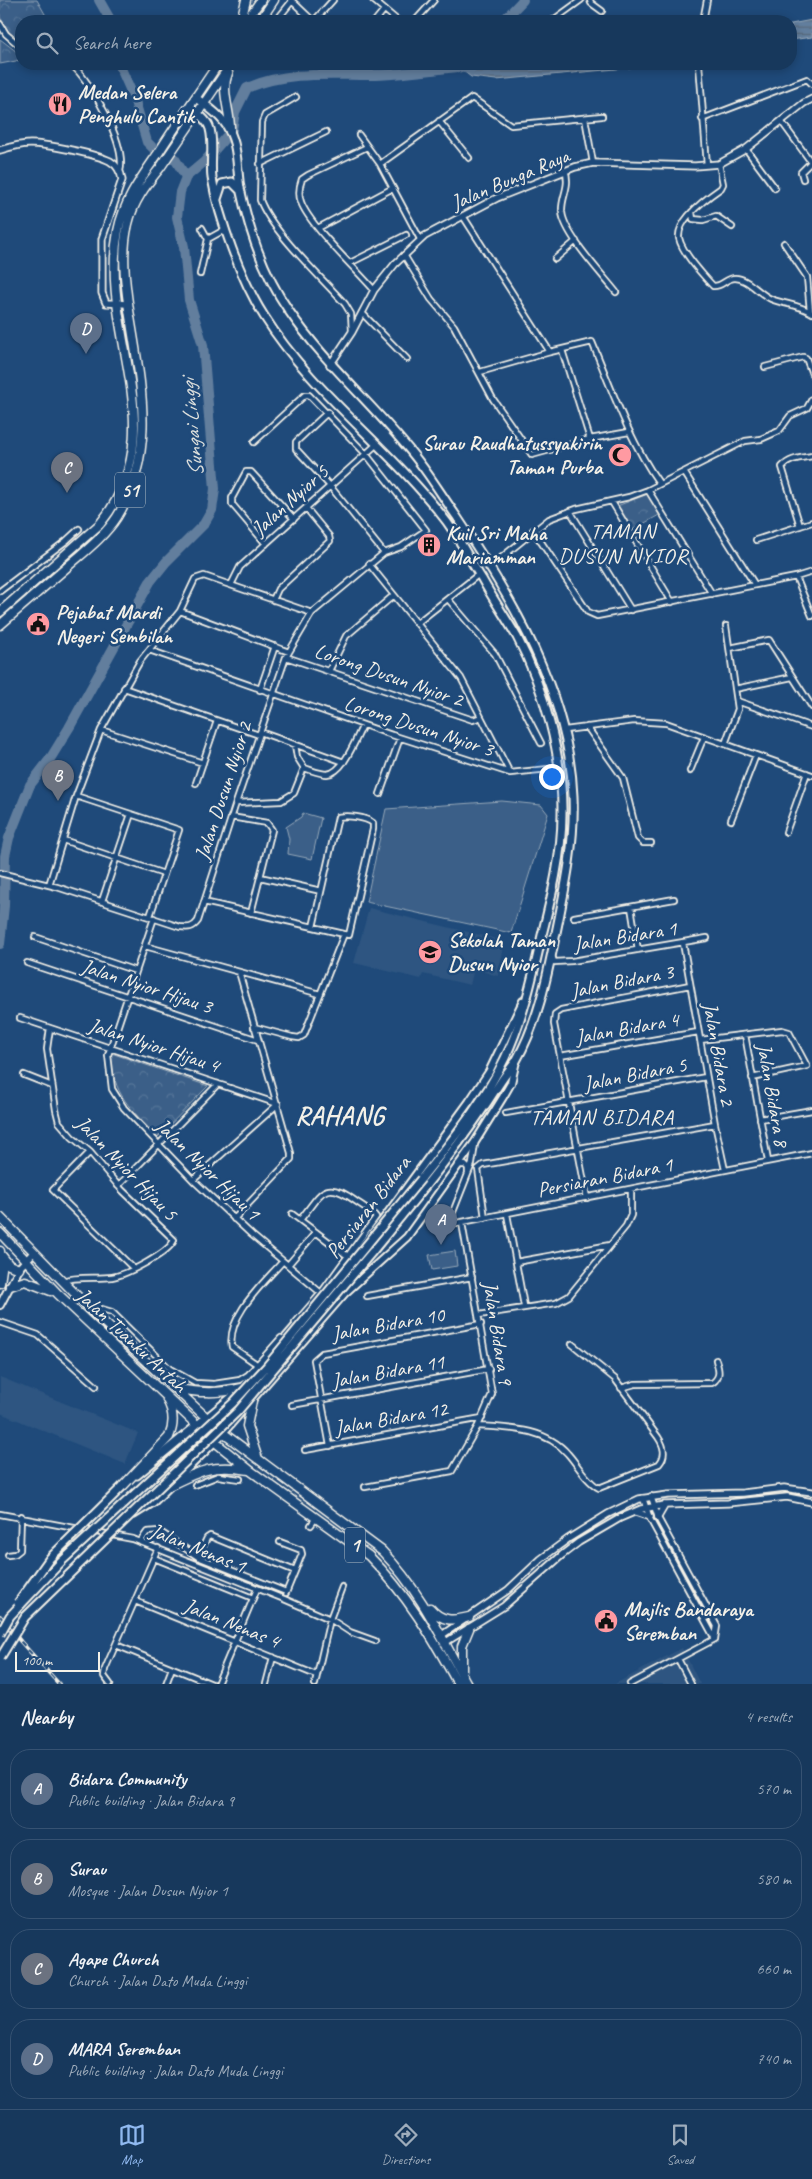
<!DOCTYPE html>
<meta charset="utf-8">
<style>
:root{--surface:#17385c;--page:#244365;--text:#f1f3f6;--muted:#9eacbb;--line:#365272;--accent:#90b9f0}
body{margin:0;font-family:Caveat,sans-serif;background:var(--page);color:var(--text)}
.scale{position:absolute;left:15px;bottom:12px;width:85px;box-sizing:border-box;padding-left:5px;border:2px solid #f4f1e8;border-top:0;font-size:14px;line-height:18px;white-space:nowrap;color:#f4f1e8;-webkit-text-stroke:4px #1f4a7a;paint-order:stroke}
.you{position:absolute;left:551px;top:776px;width:18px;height:18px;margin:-12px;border:4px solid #fff;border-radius:50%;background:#1a73e8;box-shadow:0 0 0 8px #1a73e833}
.badge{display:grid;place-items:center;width:32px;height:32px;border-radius:50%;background:var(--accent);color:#fff;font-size:16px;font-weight:700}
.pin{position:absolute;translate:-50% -41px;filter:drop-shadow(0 1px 2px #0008)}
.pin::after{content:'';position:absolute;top:26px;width:18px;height:15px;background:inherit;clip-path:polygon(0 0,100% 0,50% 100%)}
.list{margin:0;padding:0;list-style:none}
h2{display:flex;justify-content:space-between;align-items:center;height:65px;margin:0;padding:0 20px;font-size:21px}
h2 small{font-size:16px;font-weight:400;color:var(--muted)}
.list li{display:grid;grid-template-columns:32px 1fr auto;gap:15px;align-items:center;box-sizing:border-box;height:80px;margin:0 10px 10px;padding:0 10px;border:1px solid var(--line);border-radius:20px}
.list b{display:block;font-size:19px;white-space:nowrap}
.list p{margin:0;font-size:16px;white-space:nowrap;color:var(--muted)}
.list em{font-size:16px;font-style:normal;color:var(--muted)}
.icon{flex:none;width:28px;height:28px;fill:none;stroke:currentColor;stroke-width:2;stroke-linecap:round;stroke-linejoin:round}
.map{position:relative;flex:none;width:812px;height:1684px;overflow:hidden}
.search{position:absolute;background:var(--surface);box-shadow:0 2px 8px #0003;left:15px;right:15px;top:15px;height:55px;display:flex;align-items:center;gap:12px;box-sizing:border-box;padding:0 18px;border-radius:20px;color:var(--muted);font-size:19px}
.sheet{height:425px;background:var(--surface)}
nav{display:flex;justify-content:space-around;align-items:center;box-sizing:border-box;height:70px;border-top:1px solid var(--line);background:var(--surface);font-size:14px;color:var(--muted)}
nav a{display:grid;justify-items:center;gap:2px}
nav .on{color:var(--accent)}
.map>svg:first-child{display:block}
.built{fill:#2d5581}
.forest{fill:url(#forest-crowns);stroke:#97a8b8}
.garden{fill:#3a5f88;stroke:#97a8b8}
.water{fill:url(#water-rules);stroke:#9cacbb}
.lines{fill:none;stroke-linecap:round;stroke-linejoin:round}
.river{stroke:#627e9d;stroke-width:10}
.minor-casing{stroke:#f4f1e8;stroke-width:8}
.tertiary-casing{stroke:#f4f1e8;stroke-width:9}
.secondary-casing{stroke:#f4f1e8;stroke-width:10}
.primary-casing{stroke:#f4f1e8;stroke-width:11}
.trunk-casing{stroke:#f4f1e8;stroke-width:11}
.minor{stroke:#1f4a7a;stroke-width:4.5}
.tertiary{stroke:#1f4a7a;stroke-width:5.5}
.secondary{stroke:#1f4a7a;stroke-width:6}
.primary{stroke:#1f4a7a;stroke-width:7}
.trunk{stroke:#1f4a7a;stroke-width:8}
.rail-casing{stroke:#f4f1e8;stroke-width:4}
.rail{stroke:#1f4a7a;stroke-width:2;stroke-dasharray:5.5;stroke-linecap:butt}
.primary-bridge-casing{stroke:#f4f1e8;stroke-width:11;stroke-linecap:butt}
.primary-bridge{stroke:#1f4a7a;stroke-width:7}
.labels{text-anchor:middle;stroke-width:5;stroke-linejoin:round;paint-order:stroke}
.shield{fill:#1f4a7a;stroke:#b4bfc7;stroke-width:1}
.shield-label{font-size:20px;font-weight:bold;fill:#f4f1e8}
.poi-label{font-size:21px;font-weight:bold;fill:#f4f1e8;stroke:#1f4a7a;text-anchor:start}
.street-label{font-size:21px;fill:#f4f1e8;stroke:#1f4a7a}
.water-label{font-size:22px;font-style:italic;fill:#dee0dd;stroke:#1f4a7a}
.neighbourhood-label{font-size:22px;letter-spacing:1px;fill:#f4f1e8;stroke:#1f4a7a}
.district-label{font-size:26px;font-weight:bold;letter-spacing:1px;fill:#f4f1e8;stroke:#1f4a7a}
</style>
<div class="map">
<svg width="812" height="1684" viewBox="0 0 812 1684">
<defs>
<pattern id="forest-crowns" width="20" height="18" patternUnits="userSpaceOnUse" patternTransform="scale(1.25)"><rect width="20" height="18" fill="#3a5f88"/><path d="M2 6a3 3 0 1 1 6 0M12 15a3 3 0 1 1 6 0" fill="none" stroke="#577699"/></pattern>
<pattern id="water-rules" width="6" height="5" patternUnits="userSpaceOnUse" patternTransform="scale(1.25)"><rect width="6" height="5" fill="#627e9d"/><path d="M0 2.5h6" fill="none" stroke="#58687a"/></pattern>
</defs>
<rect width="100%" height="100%" fill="#1f4a7a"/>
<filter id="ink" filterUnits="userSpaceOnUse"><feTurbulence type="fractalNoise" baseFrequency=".02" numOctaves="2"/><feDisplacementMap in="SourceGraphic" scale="10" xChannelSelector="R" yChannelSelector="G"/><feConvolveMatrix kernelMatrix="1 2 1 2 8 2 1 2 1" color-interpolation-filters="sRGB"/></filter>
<g filter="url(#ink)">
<path class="built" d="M369,908L505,941L498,976L474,969L470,985L423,974L421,979L354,963Z
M0,1377L138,1433L125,1464L0,1413Z
M682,1648L700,1684H615Z"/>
<path class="forest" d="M0,0H37L49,21H21V41L9,32L0,17Z
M0,39L21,55V60L0,64Z
M648,494L661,514L632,530L617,506Z
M111,1053L208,1086L157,1138C131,1107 112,1096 111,1053Z"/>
<path class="garden" d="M502,801L541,805L548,814L511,933L366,902L386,809Z
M303,813L321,818L312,859L288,854L289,839L286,827L301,817Z
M455,1251L457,1266L432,1270L429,1255Z"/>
<path class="water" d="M812,20V37L791,40V24Z
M479,64H657L638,67L496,80L471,77L458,67Z"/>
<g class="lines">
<path class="river" d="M99,0L111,21
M503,21L523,0
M119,64L134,98L147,142L153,148L175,159L186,177
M0,944L4,906L5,856L9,838L30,785L50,759L69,728L150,582L166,562L204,524L212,510L215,489L203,345L189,300L184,247L177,217L180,192L186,177L204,162L232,130L235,112L247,88C287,71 328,75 369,75C399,75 429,70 458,67L471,69"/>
<g class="minor-casing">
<path id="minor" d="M291,0L313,21
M373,0L398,21
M590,0L591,3L602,11
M276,21L292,1
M314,21L333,0
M375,21L384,10
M415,21L434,0
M552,21L581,0
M703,21L707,0
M0,24L6,34L21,47
M71,64C91,81 127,145 120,171
M699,64L707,165
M296,97L265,115L262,122L260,200C272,232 321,277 345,304L351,314L352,331
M585,118L593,163
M702,119L807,79L812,84
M439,121L469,158
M781,121L811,162L801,172L803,179
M359,135L380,164L420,239
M367,147L308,175L302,179C299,187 298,194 301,202C309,225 357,270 374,290
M746,149L775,188
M260,164L326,132
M380,164L472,98L511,125L602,116
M719,164L723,184L721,188C708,197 677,219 679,238C682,253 703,275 713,286C722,287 726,278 735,278C748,278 759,294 771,299C786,305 798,304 812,313
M565,170C571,187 561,196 562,212C564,234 601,273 616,292
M692,212L693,219L703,220L716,216L732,227
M463,216L550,352
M202,228L208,239
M318,228L393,188
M784,243L807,277L810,311
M404,255L431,299L454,326L493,399L532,455L590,439L629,432
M555,259L576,241
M350,263L406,235
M200,274L208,239L226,229
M362,313L407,359
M562,350L590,439
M765,367L803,357L806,358L812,374
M480,372L550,352L592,342C612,390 629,440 659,483
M328,412L296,442V449L330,486L384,553
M684,472L755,585
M648,490L712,594
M612,502L672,602
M570,511L631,610
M800,526L782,467C790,458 801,458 812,456
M533,530L588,612L597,616L796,577L812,572
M756,540L812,522
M266,544L232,504V498L246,472H251L294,519
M369,564L461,678L510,773
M491,566L549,519L576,509L629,497L648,490L745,441L761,439L779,431L790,416L807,408L812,399
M796,577L812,616
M231,585L240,567L377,444
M0,591L66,541L79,529
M448,599L495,654L541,743
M273,600L278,589L330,541L329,536L306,508
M180,611L289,652
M417,623L479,574
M730,648L769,640L812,707
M149,650L392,735L510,773L558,768
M286,657L473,720L481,717
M329,671L346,636L394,595
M124,688L259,735
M735,689L792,677
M260,690L275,646
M737,701L812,727
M587,727L623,778L638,838L643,843H651
M101,730L203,763
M565,730L634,721L666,723L812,775
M260,732L344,762
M725,744L738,709L726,626
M295,745L297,757L304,768
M304,768C311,770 320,774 327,774C344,773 356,738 363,725
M690,771L704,737
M196,783L217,721
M380,794L400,738
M76,796L179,830L150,916
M236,803L281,801L294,793L304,768
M231,817L267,823L272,830L251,913
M731,820L756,755
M786,832L807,773
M63,840L164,874
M0,873L57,887L180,927C189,928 193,928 198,921L236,803L286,657L312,613L384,553L401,547L426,530L366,454L309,395H305L254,442
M260,877L321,891
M49,885L76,796L101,730L140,661L180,611L195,579L204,576L312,613
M102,901L131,814
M204,902L344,934L349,935L373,829V823C365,817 348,815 338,817L313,927
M631,907L638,950
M574,917L674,899
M154,918L108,1055L112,1089L124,1108L193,1180L252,1235L321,1293
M35,937L136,971
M683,943L715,1124L725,1170
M145,946L320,994
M552,956L554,962L572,961L707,938
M27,963L258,1040
M20,1018L278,1104
M254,1027L292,1037L299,1038L304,1035L344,934
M50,1028L47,1049L56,1110L59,1122L72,1137L90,1152L121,1189L174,1240C169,1253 126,1275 112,1277C97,1279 77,1276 62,1281
M745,1035L768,1161
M700,1040L782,1030L789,1032L807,1066L752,1078
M560,1056L698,1032
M24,1075L52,1086
M506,1113L706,1077
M760,1119L812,1110
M475,1144L472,1164L453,1212V1220L457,1223L812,1153
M90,1152L53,1190L133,1268
M457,1165H465L468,1168V1173
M193,1180L278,1104
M118,1186L218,1084
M587,1198L554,1024L555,1014L561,1010L690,985
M292,1214L349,1257
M507,1214L524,1306
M485,1218L478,1169L483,1165L715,1124
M234,1219L291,1159V1153L239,972
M516,1262L610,1245
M288,1265L316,1232
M367,1296L472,1277
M95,1314L102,1309L112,1312L170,1369L195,1383L214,1384L240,1380L248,1375L281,1338
M479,1315L556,1303L569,1296L626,1226L631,1215V1189
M0,1322L38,1335L96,1386
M295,1323L321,1293L376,1217C371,1210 361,1205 354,1200C323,1177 320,1196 300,1220
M258,1365L232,1347C226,1316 265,1282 283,1261
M621,1388L635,1384L712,1383C721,1377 719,1370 716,1360
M292,1405L489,1369
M478,1426C509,1428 546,1428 568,1454C577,1464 587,1482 599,1488L659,1464C667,1455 664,1446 658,1437L615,1379L572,1344
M330,1446L314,1360L322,1353L328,1352L481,1324
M305,1450L482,1418
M195,1485L218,1476L240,1479
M365,1487L452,1471L478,1426L492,1394L462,1223
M651,1496L658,1518L717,1626L715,1639
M643,1498L650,1519L715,1639
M0,1514L133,1539L284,1599L330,1619L350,1632L375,1641
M311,1525L316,1518
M140,1542L147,1532L159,1531L198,1557L286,1592
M280,1542L301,1550L302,1554L286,1593
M8,1555L15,1554L20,1550L21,1516
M198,1557L207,1538L210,1536L295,1571
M154,1558L253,1598
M135,1601L316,1675
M116,1645L212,1684
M678,1659L691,1684
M110,1684L104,1676L105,1669L158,1548
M166,1684L172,1668
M217,1684L257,1589
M266,1684L273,1657
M315,1684L330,1619L342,1587
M630,1684L715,1639"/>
</g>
<g class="tertiary-casing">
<path id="tertiary" d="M0,150C10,147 20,144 30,144C46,144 96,154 110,161C117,165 121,172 122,180L102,239V293L106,303L128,304
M330,365L352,332L374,290L395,264L425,236L497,198L575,167L593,163L695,166L719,164L746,149L804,103L812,99
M635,1512L650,1517
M658,1517L665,1505
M442,1635L508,1590L541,1559L568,1539L608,1514L639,1499L668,1495L743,1493L784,1488L812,1492
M446,1642L504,1606L562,1555L579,1542L620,1518L641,1509L665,1505L728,1503L787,1497L812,1502"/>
</g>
<g class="secondary-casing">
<path id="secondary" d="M353,1256L382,1221L469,1102L489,1072L523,1001
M0,1305L20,1267L33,1253
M206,1418L242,1388L299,1322
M223,1433L345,1293L407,1237L475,1142L503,1097L511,1083L516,1061"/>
</g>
<g class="primary-casing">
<path id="primary" d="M196,98C207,106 223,117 229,130C238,146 237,170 240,188C249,231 264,275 289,311C327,367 379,409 419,462C433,480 444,499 457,517C513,600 569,693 573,796C575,841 566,884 557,928C548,972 539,1021 516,1061C511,1068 505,1075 500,1083C462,1143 417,1197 372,1252
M189,108C197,113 207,119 210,129C214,144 210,162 212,178C219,219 241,280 264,316C313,394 391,448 447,522C460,540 470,560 482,579C493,599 506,618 517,637C544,688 563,756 562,814C562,855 552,895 542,935C533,976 523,1020 505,1058C484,1102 451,1141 421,1179
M217,199L222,184L232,182L240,190
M137,1475L206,1418
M134,1514L153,1502L223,1433"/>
</g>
<g class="trunk-casing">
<path id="trunk" d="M241,21L246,0
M246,21L261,0
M260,21L274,0
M228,73C220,92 231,111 230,131
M0,612L100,524C176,430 98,333 118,231C124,200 142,177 159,152C178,122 199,93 218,64
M0,625C22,606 44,587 66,568C84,552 104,537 117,517C158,451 140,382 129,310C125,282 121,252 128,224C133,202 146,185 160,168L231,64
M0,1217L95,1314L223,1433L382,1551C422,1593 440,1635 467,1684
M0,1233L58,1294L215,1442L251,1471L369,1556C406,1593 433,1638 458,1684
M0,1251L2,1269L0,1283
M2,1256L9,1265L19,1269
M10,1286L25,1281L51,1291
M174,1388C198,1393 218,1394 242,1388
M252,1401L247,1426L258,1459
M123,1486L169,1437C174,1425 174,1412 167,1400
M169,1486C201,1470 213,1464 249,1470
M430,1608C442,1622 453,1621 469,1617
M462,1670V1646L469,1629"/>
</g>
<use href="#minor" class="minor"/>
<use href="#tertiary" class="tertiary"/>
<use href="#secondary" class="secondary"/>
<use href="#primary" class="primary"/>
<use href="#trunk" class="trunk"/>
<g class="rail-casing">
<path id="rail" d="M0,1616L21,1642L59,1684"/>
</g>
<use href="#rail" class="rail"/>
<g class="primary-bridge-casing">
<path id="primary-bridge" d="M18,1603L50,1558L123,1486
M0,1634L10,1616L62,1561L233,1403L267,1366L421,1179
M0,1658L25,1617L238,1411L372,1252"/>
</g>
<use href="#primary-bridge" class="primary-bridge"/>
</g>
</g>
<defs>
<g id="restaurant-disc" transform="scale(1.25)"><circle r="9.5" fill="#ff9aa2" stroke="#1f4a7a"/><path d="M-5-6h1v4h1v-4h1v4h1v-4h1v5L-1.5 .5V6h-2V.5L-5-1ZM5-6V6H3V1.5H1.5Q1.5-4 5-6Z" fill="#111"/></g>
<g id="mosque-disc" transform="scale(1.25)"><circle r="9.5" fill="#ff9aa2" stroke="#1f4a7a"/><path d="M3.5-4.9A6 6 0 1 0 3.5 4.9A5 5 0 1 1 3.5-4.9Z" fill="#111"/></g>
<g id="building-disc" transform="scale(1.25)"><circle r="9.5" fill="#ff9aa2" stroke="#1f4a7a"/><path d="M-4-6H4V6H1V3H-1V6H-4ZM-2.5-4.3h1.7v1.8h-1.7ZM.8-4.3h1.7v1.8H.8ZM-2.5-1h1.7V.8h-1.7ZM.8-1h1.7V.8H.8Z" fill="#111"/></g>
<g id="civic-disc" transform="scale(1.25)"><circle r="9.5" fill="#ff9aa2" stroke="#1f4a7a"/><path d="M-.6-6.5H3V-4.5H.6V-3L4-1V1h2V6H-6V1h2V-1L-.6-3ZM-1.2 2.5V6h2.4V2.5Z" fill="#111"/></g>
<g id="school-disc" transform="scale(1.25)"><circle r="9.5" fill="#ff9aa2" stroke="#1f4a7a"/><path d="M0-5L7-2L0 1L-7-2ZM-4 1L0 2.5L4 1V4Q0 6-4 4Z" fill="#111"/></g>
</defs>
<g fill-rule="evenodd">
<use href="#restaurant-disc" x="60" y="104"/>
<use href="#mosque-disc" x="620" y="455"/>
<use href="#building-disc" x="429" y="545"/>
<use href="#civic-disc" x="38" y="624"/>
<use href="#school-disc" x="430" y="952"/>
<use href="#civic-disc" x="606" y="1621"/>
</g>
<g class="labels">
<g class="shield">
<rect x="115" y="472.5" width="30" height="35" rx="4"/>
<rect x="345" y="1527.5" width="20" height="35" rx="4"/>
</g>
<g class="shield-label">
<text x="130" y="497">51</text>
<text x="355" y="1552">1</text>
</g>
<g class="poi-label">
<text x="78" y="99">Medan Selera<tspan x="78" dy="24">Penghulu Cantik</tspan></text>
<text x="602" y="450" text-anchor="end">Surau Raudhatussyakirin<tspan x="602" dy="24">Taman Purba</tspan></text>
<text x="446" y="540">Kuil Sri Maha<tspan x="446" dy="24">Mariamman</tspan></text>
<text x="56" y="619">Pejabat Mardi<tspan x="56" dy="24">Negeri Sembilan</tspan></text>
<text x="448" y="947">Sekolah Taman<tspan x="448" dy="24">Dusun Nyior</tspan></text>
<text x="624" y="1616">Majlis Bandaraya<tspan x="624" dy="24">Seremban</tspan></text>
</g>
<g class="street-label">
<text transform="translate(510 179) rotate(-23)" y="7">Jalan Bunga Raya</text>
<text transform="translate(290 500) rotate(-42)" y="7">Jalan Nyior 5</text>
<text transform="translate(389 675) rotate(19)" y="7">Lorong Dusun Nyior 2</text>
<text transform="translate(419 726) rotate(18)" y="7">Lorong Dusun Nyior 3</text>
<text transform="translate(223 791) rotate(-72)" y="7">Jalan Dusun Nyior 2</text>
<text transform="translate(625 936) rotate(-9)" y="7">Jalan Bidara 1</text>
<text transform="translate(622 981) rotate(-11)" y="7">Jalan Bidara 3</text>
<text transform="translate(147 986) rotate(18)" y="7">Jalan Nyior Hijau 3</text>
<text transform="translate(627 1028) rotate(-10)" y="7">Jalan Bidara 4</text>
<text transform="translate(154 1045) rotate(18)" y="7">Jalan Nyior Hijau 4</text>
<text transform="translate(719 1054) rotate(80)" y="7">Jalan Bidara 2</text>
<text transform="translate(635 1074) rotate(-11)" y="7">Jalan Bidara 5</text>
<text transform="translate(773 1095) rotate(80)" y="7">Jalan Bidara 8</text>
<text transform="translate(127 1168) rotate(46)" y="7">Jalan Nyior Hijau 5</text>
<text transform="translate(208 1169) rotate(44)" y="7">Jalan Nyior Hijau 1</text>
<text transform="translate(605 1177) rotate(-11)" y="7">Persiaran Bidara 1</text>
<text transform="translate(368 1207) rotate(-52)" y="7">Persiaran Bidara</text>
<text transform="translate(388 1324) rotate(-10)" y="7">Jalan Bidara 10</text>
<text transform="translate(498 1333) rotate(81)" y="7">Jalan Bidara 9</text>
<text transform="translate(132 1340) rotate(43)" y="7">Jalan Tuanku Antah</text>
<text transform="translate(388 1371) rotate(-10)" y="7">Jalan Bidara 11</text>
<text transform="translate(391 1418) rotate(-10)" y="7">Jalan Bidara 12</text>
<text transform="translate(198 1548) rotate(22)" y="7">Jalan Nenas 1</text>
<text transform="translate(232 1623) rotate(22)" y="7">Jalan Nenas 4</text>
</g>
<g class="water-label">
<text transform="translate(191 428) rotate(-95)" y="8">Sungai Linggi</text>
</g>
<g class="neighbourhood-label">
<text x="623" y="538">TAMAN<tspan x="623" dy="25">DUSUN NYIOR</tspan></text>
<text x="602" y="1124">TAMAN BIDARA</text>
</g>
<g class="district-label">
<text x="340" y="1124">RAHANG</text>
</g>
</g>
</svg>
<div class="scale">100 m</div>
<div class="you"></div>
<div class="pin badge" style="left:441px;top:1245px;background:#5c6f8a">A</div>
<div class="pin badge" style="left:58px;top:801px;background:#6b7280">B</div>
<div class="pin badge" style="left:67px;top:493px;background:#6b7280">C</div>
<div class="pin badge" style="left:86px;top:354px;background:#5c6f8a">D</div>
<div class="search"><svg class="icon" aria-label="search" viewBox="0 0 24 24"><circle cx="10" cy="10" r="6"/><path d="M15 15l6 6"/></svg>Search here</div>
</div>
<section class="sheet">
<h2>Nearby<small>4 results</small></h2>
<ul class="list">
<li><span class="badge" style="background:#5c6f8a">A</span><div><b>Bidara Community</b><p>Public building · Jalan Bidara 9</p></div><em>570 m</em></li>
<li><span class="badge" style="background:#6b7280">B</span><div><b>Surau</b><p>Mosque · Jalan Dusun Nyior 1</p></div><em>580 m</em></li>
<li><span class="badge" style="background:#6b7280">C</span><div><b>Agape Church</b><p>Church · Jalan Dato Muda Linggi</p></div><em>660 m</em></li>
<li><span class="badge" style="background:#5c6f8a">D</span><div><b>MARA Seremban</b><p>Public building · Jalan Dato Muda Linggi</p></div><em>740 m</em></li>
</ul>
</section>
<nav>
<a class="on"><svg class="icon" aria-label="map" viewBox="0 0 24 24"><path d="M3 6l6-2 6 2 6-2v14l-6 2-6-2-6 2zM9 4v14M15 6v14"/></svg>Map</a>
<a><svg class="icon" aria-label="directions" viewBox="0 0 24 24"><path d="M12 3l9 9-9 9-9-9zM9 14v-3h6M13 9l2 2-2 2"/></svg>Directions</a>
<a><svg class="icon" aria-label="saved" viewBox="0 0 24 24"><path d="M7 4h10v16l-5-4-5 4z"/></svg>Saved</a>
</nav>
